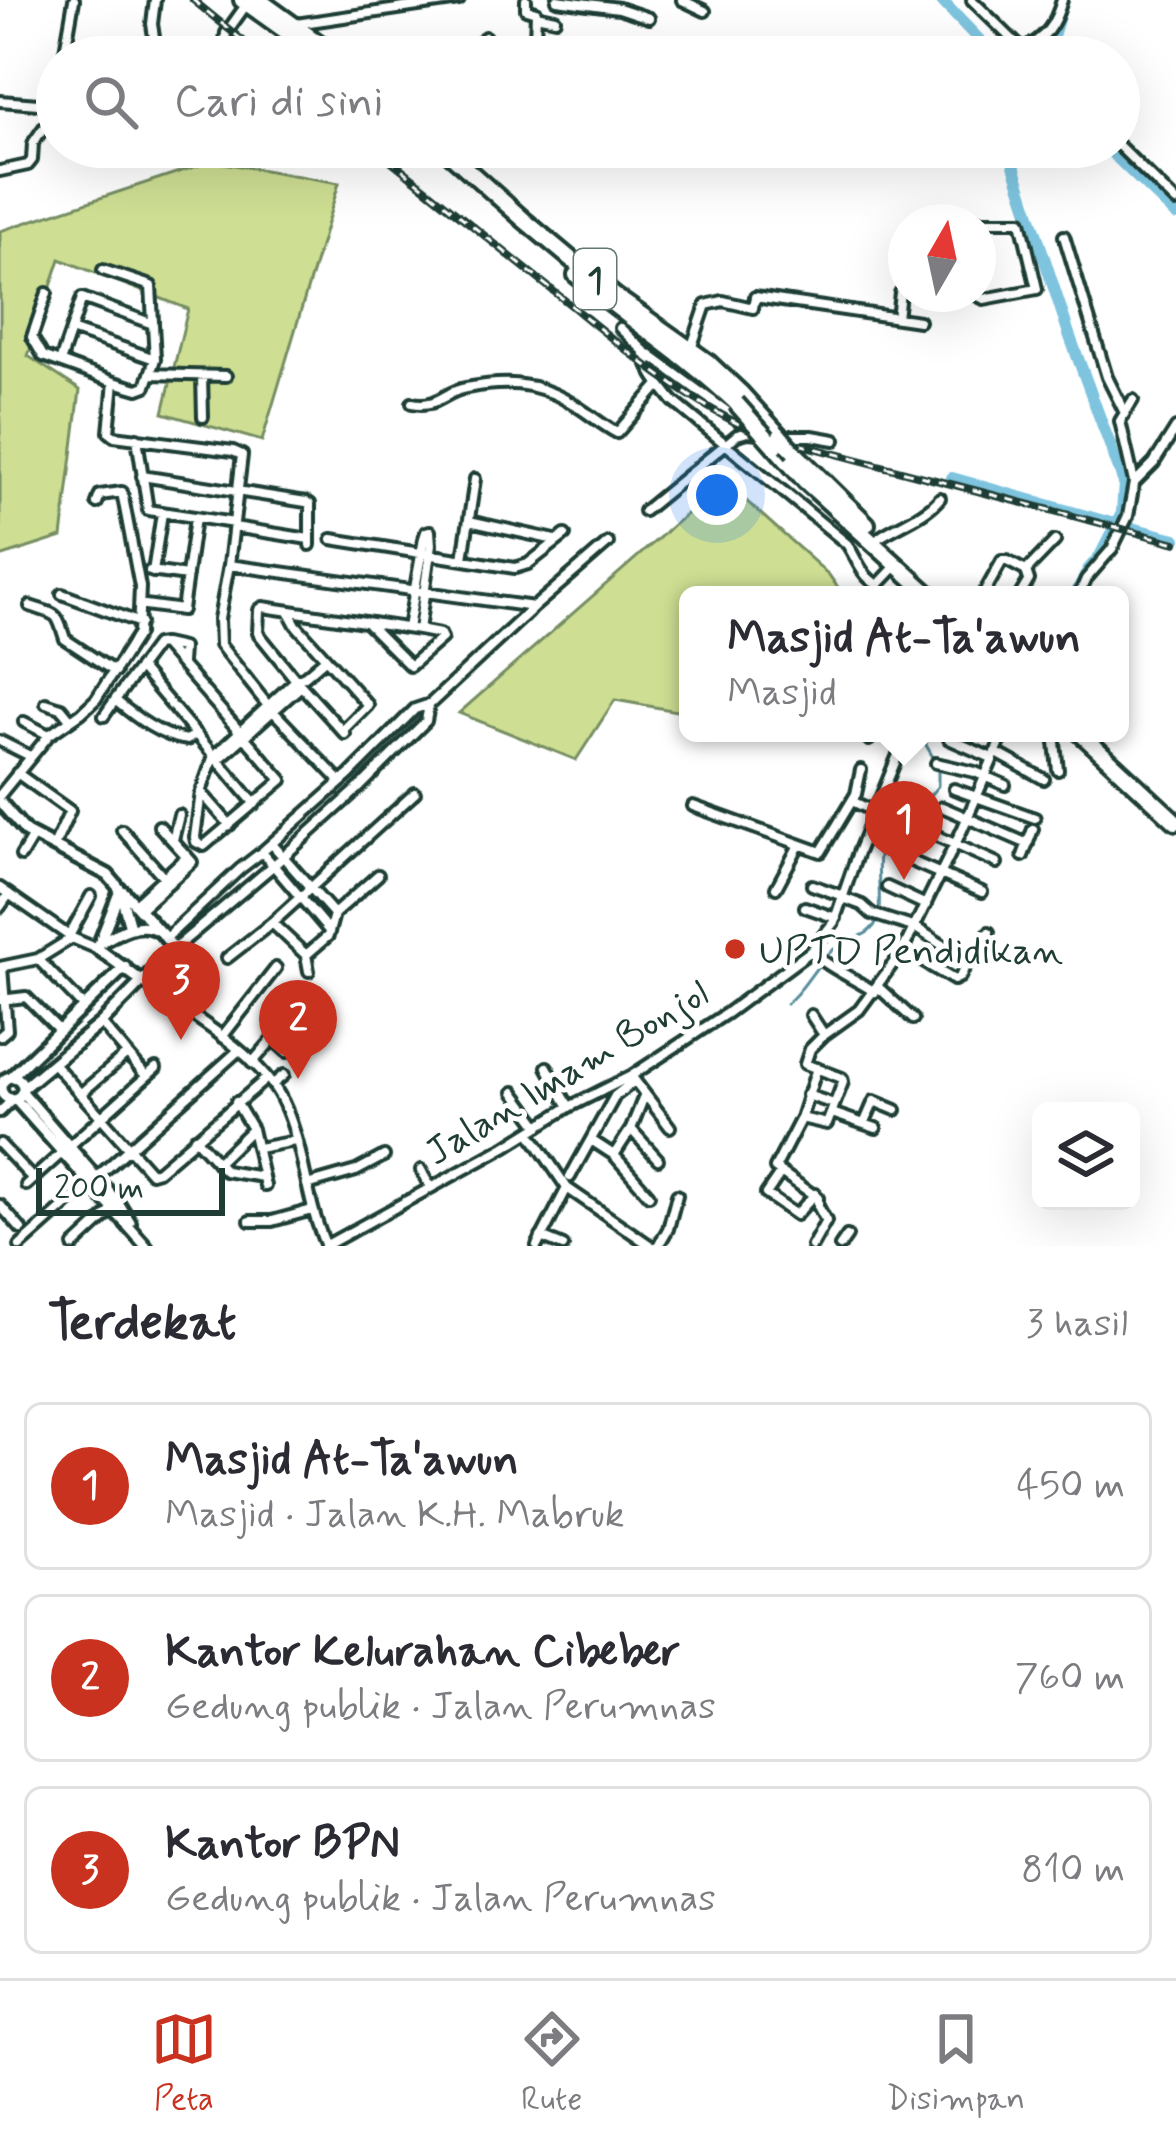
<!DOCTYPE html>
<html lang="id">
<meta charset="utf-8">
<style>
:root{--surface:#fff;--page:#f2f2f3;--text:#2b2b33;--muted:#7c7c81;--line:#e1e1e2;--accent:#c8321e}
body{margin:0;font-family:Mynerve,sans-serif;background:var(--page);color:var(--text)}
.controls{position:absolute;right:36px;bottom:36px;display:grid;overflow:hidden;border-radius:18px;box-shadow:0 12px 48px #0002}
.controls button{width:108px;height:108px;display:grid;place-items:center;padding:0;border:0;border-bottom:3px solid var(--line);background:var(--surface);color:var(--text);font:60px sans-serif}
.compass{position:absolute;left:888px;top:204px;width:108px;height:108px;border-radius:50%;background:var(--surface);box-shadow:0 12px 48px #0002;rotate:9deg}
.scale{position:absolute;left:36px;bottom:30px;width:189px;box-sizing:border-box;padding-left:12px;border:6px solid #1f3d34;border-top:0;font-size:33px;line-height:42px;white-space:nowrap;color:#1f3d34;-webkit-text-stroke:9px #fff;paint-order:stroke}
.you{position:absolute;left:717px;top:495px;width:42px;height:42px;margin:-30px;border:9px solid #fff;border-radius:50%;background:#1a73e8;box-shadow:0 0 0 18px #1a73e833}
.badge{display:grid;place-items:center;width:78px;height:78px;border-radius:50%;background:var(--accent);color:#fff;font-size:39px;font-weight:700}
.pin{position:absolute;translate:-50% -99px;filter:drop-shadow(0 3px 6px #0008)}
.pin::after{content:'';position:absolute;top:63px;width:42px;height:36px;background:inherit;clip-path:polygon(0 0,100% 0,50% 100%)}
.popup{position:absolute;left:679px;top:586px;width:450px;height:156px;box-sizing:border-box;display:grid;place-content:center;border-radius:18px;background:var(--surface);filter:drop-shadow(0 3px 9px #0005);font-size:39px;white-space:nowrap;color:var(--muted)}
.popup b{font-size:45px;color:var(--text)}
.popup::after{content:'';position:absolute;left:50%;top:100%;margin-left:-24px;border:24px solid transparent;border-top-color:var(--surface)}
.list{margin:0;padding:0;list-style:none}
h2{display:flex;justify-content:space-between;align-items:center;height:156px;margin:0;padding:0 48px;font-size:51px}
h2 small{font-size:39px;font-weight:400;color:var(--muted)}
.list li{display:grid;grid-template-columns:78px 1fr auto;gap:36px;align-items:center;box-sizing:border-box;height:168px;margin:0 24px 24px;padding:0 24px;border:3px solid var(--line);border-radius:18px}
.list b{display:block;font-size:45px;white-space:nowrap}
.list p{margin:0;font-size:39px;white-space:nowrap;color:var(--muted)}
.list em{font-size:39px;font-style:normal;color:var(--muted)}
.icon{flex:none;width:66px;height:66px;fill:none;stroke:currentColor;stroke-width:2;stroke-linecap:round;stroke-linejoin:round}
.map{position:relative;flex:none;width:1176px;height:1246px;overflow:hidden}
.search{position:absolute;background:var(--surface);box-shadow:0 12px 48px #0002;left:36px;right:36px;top:36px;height:132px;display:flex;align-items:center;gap:30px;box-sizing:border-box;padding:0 42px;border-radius:66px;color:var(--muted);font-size:45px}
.sheet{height:732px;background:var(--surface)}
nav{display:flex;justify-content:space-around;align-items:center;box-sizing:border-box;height:168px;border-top:3px solid var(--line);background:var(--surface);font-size:33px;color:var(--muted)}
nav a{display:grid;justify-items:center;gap:6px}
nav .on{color:var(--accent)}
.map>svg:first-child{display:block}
.green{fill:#cedf93;stroke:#768e64;stroke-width:3}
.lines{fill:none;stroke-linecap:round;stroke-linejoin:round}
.stream{stroke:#588e9b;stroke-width:3}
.river{stroke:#7ec4df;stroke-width:12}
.minor-casing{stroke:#1f3d34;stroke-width:16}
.tertiary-casing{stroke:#1f3d34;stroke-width:18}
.trunk-casing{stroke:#1f3d34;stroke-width:22}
.minor{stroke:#fff;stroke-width:8}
.tertiary{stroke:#fff;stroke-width:9}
.trunk{stroke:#fff;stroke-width:14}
.rail-casing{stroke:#1f3d34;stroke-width:8}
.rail{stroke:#fff;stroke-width:3;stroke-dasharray:9;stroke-linecap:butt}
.trunk-bridge-casing{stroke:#1f3d34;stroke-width:22;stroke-linecap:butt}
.trunk-bridge{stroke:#fff;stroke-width:14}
.poi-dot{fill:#c8321e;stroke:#fff;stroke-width:4.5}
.labels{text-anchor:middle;stroke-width:10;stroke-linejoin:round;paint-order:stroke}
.shield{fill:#fff;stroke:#627771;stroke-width:3}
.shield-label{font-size:36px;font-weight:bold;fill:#1f3d34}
.poi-label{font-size:39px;fill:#1f3d34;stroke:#fff;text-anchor:start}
.street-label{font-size:39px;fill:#1f3d34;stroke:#fff}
</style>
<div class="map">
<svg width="1176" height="1246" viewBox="0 0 1176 1246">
<rect width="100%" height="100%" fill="#fff"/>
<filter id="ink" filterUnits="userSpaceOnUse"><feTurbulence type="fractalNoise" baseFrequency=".00833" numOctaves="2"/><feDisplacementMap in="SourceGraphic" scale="24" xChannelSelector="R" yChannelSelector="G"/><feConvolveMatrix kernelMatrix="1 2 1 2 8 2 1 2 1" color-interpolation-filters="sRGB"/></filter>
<g filter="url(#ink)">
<path class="green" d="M212,161L339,183L262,441L163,413L188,309L60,259L28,356L80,390L62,537L0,557V231Z
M724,481L829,575L843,595H688V713L615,700L576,760L459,713Z"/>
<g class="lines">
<path class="stream" d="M927,733L926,745L934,759
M879,912C882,874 868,849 898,816C906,808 916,807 924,801C930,797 933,791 938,786V768
M786,1004C807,988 816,961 838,946C855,933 862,943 878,921"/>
<path class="river" d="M941,0L984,45L1001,57
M1034,57L1052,39L1060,13
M1008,147L1069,334L1124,483L1122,513L1100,556L1088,570L1075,595
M1106,147L1176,215
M952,478L1118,525
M1123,526L1176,539"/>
<g class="minor-casing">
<path id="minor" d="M155,0L152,24L157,57
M526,0V9L536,12L535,39L541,43L540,57
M557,0L619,8L649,18
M682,0L705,11
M972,0L1030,57
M536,15L555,19
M296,24L459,0
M541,43L561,46
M1023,49C1046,38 1055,25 1062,0
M64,57L74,0
M223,57L226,33L246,5
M478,57L480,43L485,37
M54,93L57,68
M0,101L51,105L54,93H57
M1119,146L1176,202
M134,154L136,147
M101,157L102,147
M0,171L28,165L32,160L33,143L47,123L51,105
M1064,236L1107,377L1124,411
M103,270L151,286L153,322
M47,293L32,337L43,356L114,382L109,432L114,436L233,451L242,455L229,565
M976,295L984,299L1037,289L1021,221H982L978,282
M897,318L900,293L906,287
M620,328L644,351L737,419L747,430
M71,330L155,359
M691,349L706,305L723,301L753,308L755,297L919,321
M644,351C648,372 660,385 673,401L847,544C857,559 861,576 878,585L896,566
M60,362L82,298L153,324L155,359L146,386L138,389L114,382
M150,374L226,376
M202,376L203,417
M1133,400L1120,421L1134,482
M412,403C439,408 443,392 466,388C504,381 534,381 568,401C585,410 600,424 617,433L659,385
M779,436H812L835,440
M137,438L148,510L234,523
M142,476L306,502L310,504V545
M644,511L737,435L748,432L759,433
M469,521L555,540
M234,527L309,539
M880,537C900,524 925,516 940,498
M332,539L515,568L528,564L565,535
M463,559L475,479
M150,571L187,576
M153,572L162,513
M62,594L140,623
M983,595L1002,561H1007L1026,571L1055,541
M1020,595L1029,580L1026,571
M1079,595L1086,579L1112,549L1128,516L1134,483L1154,463L1176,428
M145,605L182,610L195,518
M30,606C59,616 56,611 65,639L115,672
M534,607L608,543
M289,612L296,625L368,705L343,730
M408,628L424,538L426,532L430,531L431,545L419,630
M164,644L182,648L181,663
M139,667L255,804
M46,703L61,708L70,719
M104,716L115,700
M24,722L49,735
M1054,733L1058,770
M196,734L187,740C161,737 135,717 115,700L156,645L163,644L282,780L204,846L196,842L195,837L201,792L213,758L215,755L296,680L305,676L325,659
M345,734L296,680L258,633L259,610L263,607L419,630L440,634L442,638L410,666L367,623
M949,739L992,758
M869,740L873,733
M0,741L30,756
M995,752L1044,779
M218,760L301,686
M936,763L975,772L1005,785
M17,773L70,811L54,846
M954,789L1035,818
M201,792L230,825
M0,795L49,735L81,713L96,699L138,634L140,587L122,492L100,495L97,503
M852,801L875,812
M693,806L821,852L856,794L861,770
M942,807L1028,844
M926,828L941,838L997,863
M122,830L169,883
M173,840L179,815
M272,844L334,914
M262,852L329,931
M21,856L33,836
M1023,856L1033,829
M904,858L982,892
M812,885L843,896
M887,887L926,905
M0,888L72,938L98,949
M776,888L799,845
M843,898L862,905L872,914L916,928L968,961L960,977L954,980L903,950
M136,903L187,856
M0,907L9,894
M805,907L836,918
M141,908L192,862L159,826
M272,923L306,955
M69,936L91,896
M166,938L240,869L262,852L349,775L415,709L430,704L534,607L229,565L219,619L220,645L269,707L340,781
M174,949L274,865L360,787L426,721L429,705
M811,951C827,967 855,979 875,992
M227,958L272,923L415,793
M38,959L84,1007
M968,961L975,958L989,932
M0,967L38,959L72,938
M309,971L306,955L328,936L334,914L378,875
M143,982C187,1013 260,1053 283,1102C305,1148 305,1200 326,1246
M878,987L913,1019
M0,1000L26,997L59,1030
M811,1015L824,1035L859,1010L903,950L962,830L1004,733
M101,1023L146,1076
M0,1036L7,1030L2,967
M222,1037L276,968
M273,1039L287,1052
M252,1063L273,1039L315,1001
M54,1064L151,1173L158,1171L267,1078
M547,1067L569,1107
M632,1077L670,1127
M273,1084L284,1075
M0,1090H1
M514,1092L539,1126
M80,1094L127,1054
M807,1095L834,1104
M236,1102L252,1129L265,1186
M0,1112L13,1099
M832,1113L864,1124L874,1101L896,1110
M801,1118L827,1124L843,1082L842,1078L805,1064L810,1049L824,1035
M864,1124L876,1128
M631,1129L658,1159
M529,1132L567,1188L651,1246
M195,1138L225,1171L263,1177
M591,1140L614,1155L631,1129L644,1096
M0,1144L33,1179
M258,1148L295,1141
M614,1155L649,1195
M217,1163L252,1129
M421,1170L430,1187
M781,1172L766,1194L796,1215L815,1194
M570,1177L615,1096L634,1081
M26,1185L156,1068
M307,1185L356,1171L384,1156
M0,1205L21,1229
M250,1221H272L312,1210
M541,1237L563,1246
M20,1246L238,1051
M74,1246L114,1209
M325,1246L505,1147L569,1107L631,1076L727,1013L811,951L834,922L857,855L907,733
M537,1246L567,1188
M658,1246L668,1229L677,1195
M812,1246L826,1221L818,1206V1198L775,1168L801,1118L817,1068
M840,1246L847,1236"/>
</g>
<g class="tertiary-casing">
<path id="tertiary" d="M0,802L26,832L108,875L119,888L130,927
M123,891L159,931
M99,944L98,949L143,982
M99,944L119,893
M12,1076L125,967
M1 1088a11 11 0 1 1 22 0a11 11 0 1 1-22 0Z
M24,1087L101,1023L174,949C173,948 162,933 160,932C141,918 116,933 99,944
M23,1093L119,1204L130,1222
M15,1099L146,1246"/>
</g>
<g class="trunk-casing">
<path id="trunk" d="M242,0L322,57
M259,0L338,57
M442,147L524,220L615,296L708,362L740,392L780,436
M576,275C628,319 687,356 736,403
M775,447L805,481L930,595
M794,452L867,524
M1080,733L1176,822"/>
</g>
<use href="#minor" class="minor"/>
<use href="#tertiary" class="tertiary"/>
<use href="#trunk" class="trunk"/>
<g class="rail-casing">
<path id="rail" d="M193,0L263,57
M374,147C437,197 500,248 562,298C625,349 686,402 760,434L1176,543"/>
</g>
<use href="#rail" class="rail"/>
<g class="trunk-bridge-casing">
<path id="trunk-bridge" d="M736,403L775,447
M780,436L794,452"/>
</g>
<use href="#trunk-bridge" class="trunk-bridge"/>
</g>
</g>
<circle class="poi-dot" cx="735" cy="949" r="12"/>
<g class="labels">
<rect class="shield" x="574" y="249" width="42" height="60" rx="9"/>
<g class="shield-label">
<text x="595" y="292">1</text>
</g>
<g class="poi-label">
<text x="759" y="963">UPTD Pendidikan</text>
</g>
<g class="street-label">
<text transform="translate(566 1071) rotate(-31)" y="14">Jalan Imam Bonjol</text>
</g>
</g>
</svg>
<div class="controls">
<button><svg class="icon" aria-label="layers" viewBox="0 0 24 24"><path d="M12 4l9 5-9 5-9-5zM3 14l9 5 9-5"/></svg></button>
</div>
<svg class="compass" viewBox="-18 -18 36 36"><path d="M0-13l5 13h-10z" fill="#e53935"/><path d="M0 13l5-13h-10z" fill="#7c7c81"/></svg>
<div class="scale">200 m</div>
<div class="you"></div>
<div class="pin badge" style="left:904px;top:880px">1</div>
<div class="popup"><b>Masjid At-Ta'awun</b>Masjid</div>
<div class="pin badge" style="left:298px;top:1079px">2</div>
<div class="pin badge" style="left:181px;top:1040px">3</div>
<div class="search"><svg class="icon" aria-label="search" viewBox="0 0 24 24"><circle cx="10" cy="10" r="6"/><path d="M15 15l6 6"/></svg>Cari di sini</div>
</div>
<section class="sheet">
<h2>Terdekat<small>3 hasil</small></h2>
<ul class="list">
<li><span class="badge">1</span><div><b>Masjid At-Ta'awun</b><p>Masjid · Jalan K.H. Mabruk</p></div><em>450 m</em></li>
<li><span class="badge">2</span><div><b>Kantor Kelurahan Cibeber</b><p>Gedung publik · Jalan Perumnas</p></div><em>760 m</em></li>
<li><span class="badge">3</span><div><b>Kantor BPN</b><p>Gedung publik · Jalan Perumnas</p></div><em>810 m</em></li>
</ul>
</section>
<nav>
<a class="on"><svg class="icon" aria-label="map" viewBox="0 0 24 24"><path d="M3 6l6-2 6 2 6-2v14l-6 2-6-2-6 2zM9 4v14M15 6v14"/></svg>Peta</a>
<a><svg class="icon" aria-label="directions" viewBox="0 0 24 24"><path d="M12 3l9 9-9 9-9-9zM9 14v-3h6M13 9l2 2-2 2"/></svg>Rute</a>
<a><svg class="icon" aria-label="saved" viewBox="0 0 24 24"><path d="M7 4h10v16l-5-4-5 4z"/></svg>Disimpan</a>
</nav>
